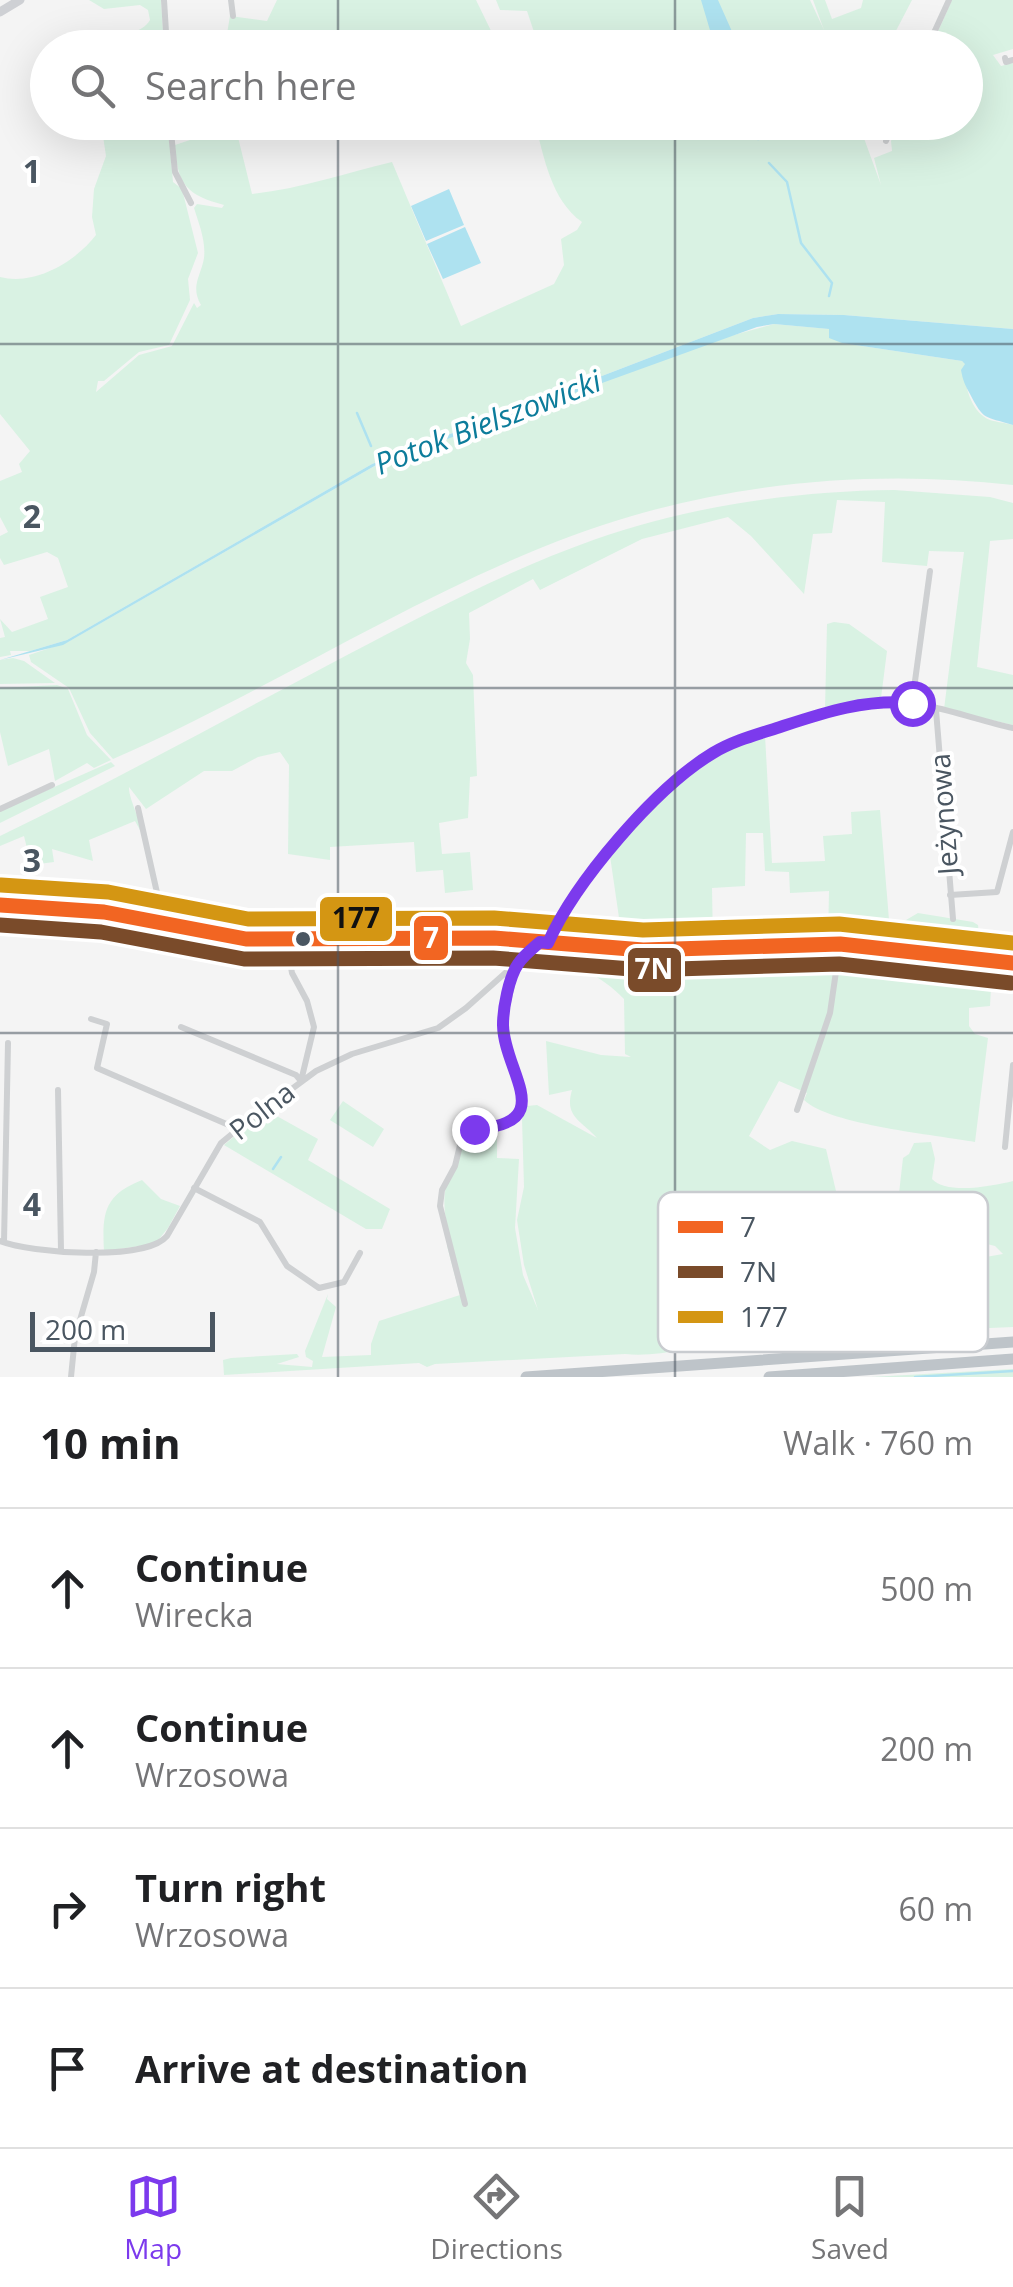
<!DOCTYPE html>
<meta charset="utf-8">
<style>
:root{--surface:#fff;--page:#f2f2f2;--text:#202124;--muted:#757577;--line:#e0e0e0;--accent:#7c3aed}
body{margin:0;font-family:"Open Sans",sans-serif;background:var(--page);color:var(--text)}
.scale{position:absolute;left:30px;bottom:25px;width:185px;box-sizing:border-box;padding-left:10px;border:5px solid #4a5661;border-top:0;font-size:28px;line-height:35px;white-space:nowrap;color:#4a5661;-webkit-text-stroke:8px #fff;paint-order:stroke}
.stop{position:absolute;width:30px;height:30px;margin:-22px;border:8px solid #7c3aed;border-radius:50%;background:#fff}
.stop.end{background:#7c3aed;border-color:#fff;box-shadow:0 2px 10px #0008}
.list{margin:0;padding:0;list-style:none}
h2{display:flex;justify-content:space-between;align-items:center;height:130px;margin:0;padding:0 40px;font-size:42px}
h2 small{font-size:32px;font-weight:400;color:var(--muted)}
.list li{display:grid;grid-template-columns:65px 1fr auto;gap:30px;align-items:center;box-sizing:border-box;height:160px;padding:0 40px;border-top:2px solid var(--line)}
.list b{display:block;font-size:38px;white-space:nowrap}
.list p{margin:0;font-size:32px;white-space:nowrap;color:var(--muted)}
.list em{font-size:32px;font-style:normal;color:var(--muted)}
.icon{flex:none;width:55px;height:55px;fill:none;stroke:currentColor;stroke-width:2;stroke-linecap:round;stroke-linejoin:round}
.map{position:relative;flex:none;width:1013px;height:1377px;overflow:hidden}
.search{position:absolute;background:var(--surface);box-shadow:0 10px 40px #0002;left:30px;right:30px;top:30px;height:110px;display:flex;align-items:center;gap:25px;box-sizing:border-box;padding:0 35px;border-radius:55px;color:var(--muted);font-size:38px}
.sheet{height:770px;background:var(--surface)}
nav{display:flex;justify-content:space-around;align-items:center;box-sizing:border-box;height:140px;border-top:2px solid var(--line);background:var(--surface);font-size:28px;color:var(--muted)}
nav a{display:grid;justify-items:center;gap:5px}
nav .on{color:var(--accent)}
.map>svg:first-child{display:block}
.green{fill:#d9f2e3;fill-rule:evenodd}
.water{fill:#aee2f0}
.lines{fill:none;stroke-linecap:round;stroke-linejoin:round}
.stream{stroke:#aee2f0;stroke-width:2.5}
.street{stroke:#ced0d2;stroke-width:6}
.secondary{stroke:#ced0d4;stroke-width:9}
.highway{stroke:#bec4c9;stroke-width:11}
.bus-1-casing{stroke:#fff;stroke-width:22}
.bus-2-casing{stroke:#fff;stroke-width:22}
.bus-3-casing{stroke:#fff;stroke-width:22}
.bus-1{stroke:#f26522;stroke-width:15}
.bus-2{stroke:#7a4b2a;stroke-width:15}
.bus-3{stroke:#d49613;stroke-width:15}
.route{stroke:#7c3aed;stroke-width:12}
.grid{fill:none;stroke:#4a5661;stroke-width:2.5;stroke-opacity:0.55}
.bus-dot{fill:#4a5661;stroke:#fff;stroke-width:4}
.labels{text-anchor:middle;stroke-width:8;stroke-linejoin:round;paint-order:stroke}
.street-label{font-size:28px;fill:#4a5661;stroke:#fff}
.water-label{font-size:30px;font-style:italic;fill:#0c7c9b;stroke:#fff}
.key{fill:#fff;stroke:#c9ccd0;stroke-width:2.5}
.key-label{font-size:28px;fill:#4a5661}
.grid-label{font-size:32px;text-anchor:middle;font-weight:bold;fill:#4a5661;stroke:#fff;stroke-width:8;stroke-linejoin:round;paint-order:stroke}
.line-badge{stroke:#fff;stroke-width:4}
.badge-label{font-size:28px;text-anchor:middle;font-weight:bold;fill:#fff}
.pale-badge-label{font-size:28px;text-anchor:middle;font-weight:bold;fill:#111}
</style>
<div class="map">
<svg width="1013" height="1377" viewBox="0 0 1013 1377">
<rect width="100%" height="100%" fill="#f4f4f4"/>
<path class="green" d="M89,0H161L164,47L74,48C92,20 133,47 150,20L148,10L140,5L104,9Z
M277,0H476L495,39L462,48H219L226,40L230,16L267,21Z
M496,0H810L824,30L813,0H825L832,19L861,8L863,0H912L887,48L539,47L527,11L500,10Z
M952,0H1013V49L993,55L1001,66L1013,63V329L844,315L778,314L753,318L372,464L67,640L30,651H10L11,655L0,657V638L5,637L0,619L12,632L48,619L40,597L68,587L58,558L47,552L4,565L0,558V536L8,532L0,517V481L22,472L19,464L30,451L0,414V277C35,286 75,262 96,235L92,217L94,189L106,156L101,123H168L173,182L182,189L198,253L188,279L190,300L169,345L139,352L104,381H98L96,392L139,355L172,346L194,303L197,308L201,305C190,286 201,276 204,258C206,241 199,224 194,208L197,204L222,208L224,205C187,195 177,185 175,145L235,125L252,194C299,189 346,173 392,162L461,326L554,284L564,265L561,239L577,230L582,222C551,200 544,157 535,123H867L861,130L881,185L874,158L892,151L891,141L898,123L966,122V48L931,47Z
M774,324L830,329L842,343L962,361L965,363C963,382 970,412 990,420C996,422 1006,423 1013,425V485C853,467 692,486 543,547C397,606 259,695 113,759L90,733L69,688L31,662L29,655L68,642L378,464L708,342Z
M894,490L990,497L1013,503V539L990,541L977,667L1013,675V725L944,709L964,552L929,551L927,566L882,562L885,502L837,500L832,533L813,534L804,594L751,536L728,517L642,539L540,590L533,579L469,613L470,639L466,663L473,675L477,776L470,777L468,818L439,823L442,854L470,852L473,890L445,893L443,870L416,872L414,842L330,847V860L288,854L289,765L280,752L258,757L232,771H204L146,809L129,787C128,797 143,828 146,841L135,821L89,840L93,861L52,849L54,862L31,865L24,836L0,846V836C118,779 233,715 349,654C429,612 511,569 596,539C691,506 794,491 894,490Z
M834,622L849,624L887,651L881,698L825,709L827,624Z
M13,658L24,661L55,683L0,684V660Z
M57,685L68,689L87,735L111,760L94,768L87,763L55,781L49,749L8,766L0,732V688Z
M765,735L772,863L825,861L823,836L852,834L851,812L880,810L889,920H906L918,913L973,922L978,925L981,954L904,943L828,939L829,891L790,893L789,872L765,871L763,833H746L745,886L712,888L713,943L623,945L610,856C655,803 697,757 765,735Z
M111,762L115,766L0,823V811Z
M539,950L626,959L849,952L992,969L990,1006L969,1008V1026L975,1034L988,1038L975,1142C937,1135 830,1125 804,1100L807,1093L779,1081L749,1136L770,1150L792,1141L826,1149L850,1250L854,1259L863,1266L861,1288L876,1286L874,1278L890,1263L889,1251L892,1248L893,1218L897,1211L903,1158L909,1154L914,1143L931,1142L935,1159L932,1179C946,1195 993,1186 1013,1181V1327C918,1331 824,1335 730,1342C695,1345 658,1358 625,1354L435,1364L427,1367L419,1363L224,1375L223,1360L231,1358L297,1354L299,1357L277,1364L312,1367L313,1361L306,1357L305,1351L328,1294L327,1299L336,1307L322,1357L371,1355V1344L379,1321L460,1295L447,1246L451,1243C437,1190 447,1183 465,1134L497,1129V1158L519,1159L515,1228L523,1275L538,1310L524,1265L517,1220L524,1187L522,1119L527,1106L537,1105L597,1138C581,1120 564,1117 572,1090L549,1095L546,1041L601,1055L631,1057L625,1054L624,999C602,976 571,960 539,958L534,954ZM963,1238L995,1246L1003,1254L974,1259L939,1288L915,1281L889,1284L891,1277L920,1259C934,1263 950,1254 961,1246L959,1239Z
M343,1101L384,1129L373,1147L330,1120Z
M266,1110L318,1139L308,1160L390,1209L382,1229H366L224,1145Z
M142,1180L161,1199L180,1206L168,1228L155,1244L104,1251C102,1213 104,1195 142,1180Z
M1013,1369V1377H871Z"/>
<path class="water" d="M701,0H718L734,36V47H715Z
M449,189L464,225L426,241L411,206Z
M465,227L481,263L443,279L427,244Z
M778,314L844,315L1013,329V425C984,416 984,421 970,394C965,385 963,381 961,370L965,364L962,361L842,343L829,338V329L774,324L757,327L378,464L63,645L0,660L67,640L372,464L753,318Z"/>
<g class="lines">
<path class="stream" d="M753,122L758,139
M769,163L787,182L801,243L832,283L829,296
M357,413L371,446
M273,1169L281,1157
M915,1377L1013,1371"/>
<path class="street" d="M164,0L167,48
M231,0L233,16
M927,48L949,0
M1005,58L1006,62L1013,60
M170,122L175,172L191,203
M886,141L893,122
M912,703L930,571
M936,710L953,919
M138,808L164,924
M0,809L52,785
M950,895L997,892L1013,832
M548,943C576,881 653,790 712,754C739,736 774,729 805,719C831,711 858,701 886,701C928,701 972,719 1013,728
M91,1019L107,1024L97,1068L238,1129
M181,1027L296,1075L301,1081L314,1027L307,1001L292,973L286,940
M58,1090L61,1250
M797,1110L830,1013L840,944
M1005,1147L1013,1065
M194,1188L260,1222L287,1266L319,1288L344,1282L360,1253
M0,1241C30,1253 145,1262 167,1236L221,1143L238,1129L316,1071L352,1054L438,1028L466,1008L539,943
M4,1242L8,1043
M465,1304L440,1206L442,1190L455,1166L463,1133L507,1124L521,1112L520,1086L503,1026L516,966
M71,1377L75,1337L94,1272L96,1252"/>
<path class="secondary" d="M0,12L20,0
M0,905L104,912L246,939L494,938L643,950L840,944L1013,963"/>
<path class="highway" d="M526,1377L1013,1342
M769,1377L1013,1359"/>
<g class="bus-1-casing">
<path id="bus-1" d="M0,905L104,912L246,939L494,938L643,950L840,944L1013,963"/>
</g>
<g class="bus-2-casing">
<path id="bus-2" d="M0,925L101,932L244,959L493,958L644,970L839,964L1011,983"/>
</g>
<g class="bus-3-casing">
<path id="bus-3" d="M1,885L108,892L248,919L494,918L643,930L839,924L1013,943"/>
</g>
<use href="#bus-1" class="bus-1"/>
<use href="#bus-2" class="bus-2"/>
<use href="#bus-3" class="bus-3"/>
</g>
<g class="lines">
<path class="route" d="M474,1129C560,1124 504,1073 503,1025C503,1008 509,977 518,964C523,956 533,948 540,942L548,943C575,882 655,788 713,753C733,741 755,735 777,728C823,713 863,699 912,703"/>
</g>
<path class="grid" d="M338,0V48M675,0V48M338,122V1377M675,122V1377M0,344H1013M0,688H1013M0,1033H1013"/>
<circle class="bus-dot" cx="303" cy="939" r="9"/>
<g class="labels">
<g class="street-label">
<text transform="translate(944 814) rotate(-94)" y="10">Jeżynowa</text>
<text transform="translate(262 1111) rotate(-38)" y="10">Polna</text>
</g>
<g class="water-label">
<text transform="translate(488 423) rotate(-21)" y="10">Potok Bielszowicki</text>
</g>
</g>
<rect x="658" y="1192" width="330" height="160" rx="15" class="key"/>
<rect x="678" y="1221" width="45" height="12" fill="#f26522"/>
<rect x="678" y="1266" width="45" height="12" fill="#7a4b2a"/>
<rect x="678" y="1311" width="45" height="12" fill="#d49613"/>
<g class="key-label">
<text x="740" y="1237">7</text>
<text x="740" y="1282">7N</text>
<text x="740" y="1327">177</text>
</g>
<g class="grid-label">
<text x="32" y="183">1</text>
<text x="32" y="528">2</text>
<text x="32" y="872">3</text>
<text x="32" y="1216">4</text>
</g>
<g class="line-badge">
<rect x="318" y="895" width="76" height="48" rx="10" fill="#d49613"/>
<rect x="412" y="914" width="38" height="48" rx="10" fill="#f26522"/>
<rect x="626" y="946" width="57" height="48" rx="10" fill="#7a4b2a"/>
</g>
<g class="badge-label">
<text x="431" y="948">7</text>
<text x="654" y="979">7N</text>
</g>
<g class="pale-badge-label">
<text x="356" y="928">177</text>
</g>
</svg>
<div class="scale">200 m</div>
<div class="stop" style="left:912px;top:703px"></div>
<div class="stop end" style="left:474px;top:1129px"></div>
<div class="search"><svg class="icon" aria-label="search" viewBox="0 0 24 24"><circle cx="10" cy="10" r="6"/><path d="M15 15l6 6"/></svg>Search here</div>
</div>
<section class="sheet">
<h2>10 min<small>Walk · 760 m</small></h2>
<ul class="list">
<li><svg class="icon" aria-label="ahead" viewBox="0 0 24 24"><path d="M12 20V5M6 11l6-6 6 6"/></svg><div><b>Continue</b><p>Wirecka</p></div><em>500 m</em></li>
<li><svg class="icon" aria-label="ahead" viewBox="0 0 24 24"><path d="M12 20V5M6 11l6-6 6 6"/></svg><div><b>Continue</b><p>Wrzosowa</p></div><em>200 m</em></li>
<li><svg class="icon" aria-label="right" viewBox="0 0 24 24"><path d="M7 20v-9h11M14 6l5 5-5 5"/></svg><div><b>Turn right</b><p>Wrzosowa</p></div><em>60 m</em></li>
<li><svg class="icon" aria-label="arrive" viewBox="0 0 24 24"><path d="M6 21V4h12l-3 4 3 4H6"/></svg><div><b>Arrive at destination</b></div></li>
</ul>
</section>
<nav>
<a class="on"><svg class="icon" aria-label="map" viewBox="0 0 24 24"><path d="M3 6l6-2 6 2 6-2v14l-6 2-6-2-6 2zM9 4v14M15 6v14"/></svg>Map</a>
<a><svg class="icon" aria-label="directions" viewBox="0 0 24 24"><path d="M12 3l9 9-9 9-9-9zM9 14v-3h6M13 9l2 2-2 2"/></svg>Directions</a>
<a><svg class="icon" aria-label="saved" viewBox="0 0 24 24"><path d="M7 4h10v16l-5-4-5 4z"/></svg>Saved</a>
</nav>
